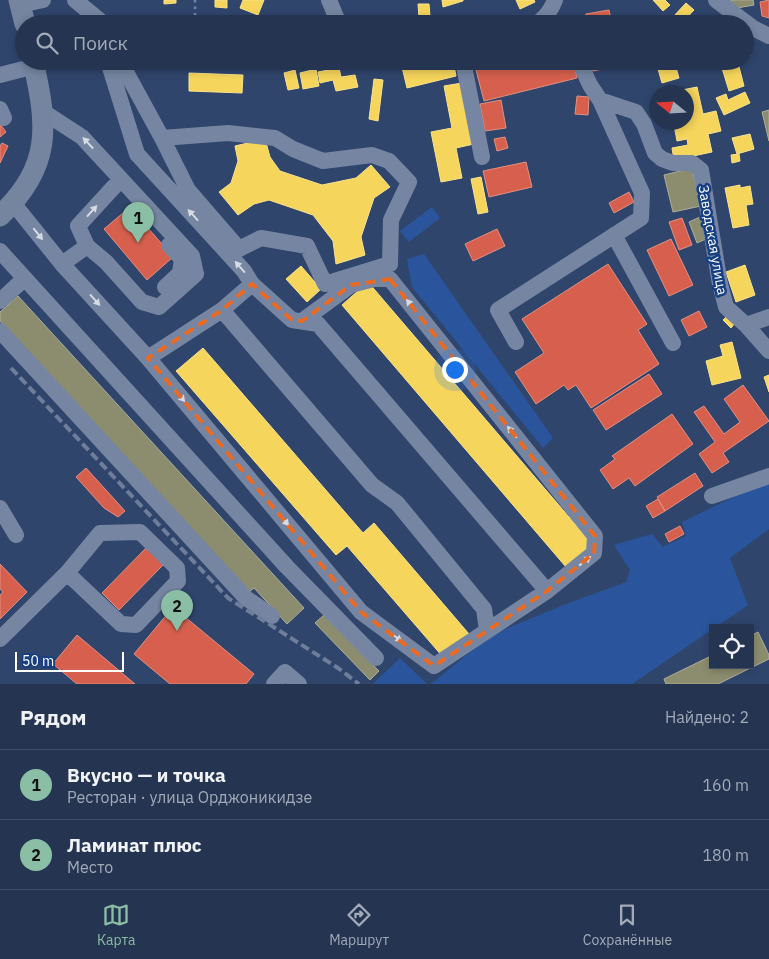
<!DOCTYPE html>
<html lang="ru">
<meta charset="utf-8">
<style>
:root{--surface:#243451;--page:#2c3c58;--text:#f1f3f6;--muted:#a3aab7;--line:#414f68;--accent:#8abfa5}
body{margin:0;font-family:"IBM Plex Sans",sans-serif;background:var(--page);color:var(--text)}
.controls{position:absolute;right:15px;bottom:15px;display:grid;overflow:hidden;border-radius:0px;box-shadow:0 2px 8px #0003}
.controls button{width:45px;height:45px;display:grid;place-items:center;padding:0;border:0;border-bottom:1px solid var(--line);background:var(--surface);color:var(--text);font:25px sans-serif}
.compass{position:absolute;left:649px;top:85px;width:45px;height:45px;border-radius:50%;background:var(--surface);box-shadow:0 2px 8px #0003;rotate:288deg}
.scale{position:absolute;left:15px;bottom:12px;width:109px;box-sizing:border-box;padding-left:5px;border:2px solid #fff;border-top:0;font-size:14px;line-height:18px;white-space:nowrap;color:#fff;-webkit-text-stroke:4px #173f84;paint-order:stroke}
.you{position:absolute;left:454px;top:369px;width:18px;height:18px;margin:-12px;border:4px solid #fff;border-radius:50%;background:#1a73e8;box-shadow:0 0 0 8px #1a73e833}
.badge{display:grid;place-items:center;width:32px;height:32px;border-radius:50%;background:var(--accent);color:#111;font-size:16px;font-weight:700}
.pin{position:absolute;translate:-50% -41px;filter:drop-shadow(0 1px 2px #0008)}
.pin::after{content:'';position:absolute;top:26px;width:18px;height:15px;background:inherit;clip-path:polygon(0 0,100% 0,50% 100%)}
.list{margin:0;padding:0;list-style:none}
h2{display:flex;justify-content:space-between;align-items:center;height:65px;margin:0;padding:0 20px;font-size:21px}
h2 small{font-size:16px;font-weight:400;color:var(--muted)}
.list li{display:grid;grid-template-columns:32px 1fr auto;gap:15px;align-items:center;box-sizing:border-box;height:70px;padding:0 20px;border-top:1px solid var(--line)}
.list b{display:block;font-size:19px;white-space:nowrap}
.list p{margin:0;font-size:16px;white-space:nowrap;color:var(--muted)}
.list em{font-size:16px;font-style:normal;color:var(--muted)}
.icon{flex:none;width:28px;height:28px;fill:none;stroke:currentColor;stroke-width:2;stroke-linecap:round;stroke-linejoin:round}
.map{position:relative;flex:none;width:769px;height:684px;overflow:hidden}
.search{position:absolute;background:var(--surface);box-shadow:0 2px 8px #0003;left:15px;right:15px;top:15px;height:55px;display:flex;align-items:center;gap:12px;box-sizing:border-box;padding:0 18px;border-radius:28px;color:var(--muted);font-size:19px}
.sheet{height:205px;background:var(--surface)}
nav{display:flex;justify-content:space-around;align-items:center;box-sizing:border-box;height:70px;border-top:1px solid var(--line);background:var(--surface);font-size:14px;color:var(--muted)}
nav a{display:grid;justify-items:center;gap:2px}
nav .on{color:var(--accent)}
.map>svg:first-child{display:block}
.green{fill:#2a559c}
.homes{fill:#f6d55c;stroke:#f9e28d}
.shops{fill:#d6604d;stroke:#e29082}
.industry{fill:#8c8c6e;stroke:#aeae9a}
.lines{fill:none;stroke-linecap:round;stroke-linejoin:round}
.path{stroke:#7686a2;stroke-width:2.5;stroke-dasharray:2.5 4;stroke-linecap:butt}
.minor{stroke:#7686a2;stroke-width:16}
.major{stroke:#75859f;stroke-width:21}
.rail{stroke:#6d7d9a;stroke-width:4;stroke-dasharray:9 4;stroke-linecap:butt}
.oneway{fill:#d6dbe3}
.marked{fill:none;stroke:#ea6a24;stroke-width:4;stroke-dasharray:10 6;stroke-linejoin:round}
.labels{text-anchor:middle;stroke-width:5;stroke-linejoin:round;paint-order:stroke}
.street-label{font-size:14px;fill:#fff;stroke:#173f84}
</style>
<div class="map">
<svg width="769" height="684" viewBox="0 0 769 684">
<rect width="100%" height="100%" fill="#30456c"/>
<path class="green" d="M432,207L440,218L409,242L400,231Z
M424,254L553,438L543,448L412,287L407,259Z
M769,480V529L730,558L748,605L632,684H431L491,635L566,604L626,582L630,570L614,545L652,534L663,547L686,536L682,522Z
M400,658L427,684H373Z"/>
<path class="homes" d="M164,0H176V3L164,4Z
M215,0H227V8L215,7Z
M243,0H264L258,15L240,8Z
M442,0H463V1L443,7Z
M516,0H534L535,2L520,9Z
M653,0H665L670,5L663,11Z
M686,3L694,10L681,24H678L672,18Z
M418,4H429L430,16L419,17Z
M745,46H748L750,56L745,57Z
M425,61H453L456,76L407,88L402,67Z
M738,63L744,86L729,91L722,68Z
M675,64L679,78L662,83L658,69Z
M339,68L341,77L355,75L358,87L336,91L333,80L320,83L318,72Z
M316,69L319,86L303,89L300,73Z
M295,70L299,88L288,90L284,73Z
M189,73L243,75L242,93L189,91Z
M374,79L383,80L378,121L369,119Z
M462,83L474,144L456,148L462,178L441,182L431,132L452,128L444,86Z
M697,87L703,114L716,111L721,131L708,134L712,152L674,160L672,148L688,145L687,139L677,141L674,125L686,122V92H677V91Z
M745,92L750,103L724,115L716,98L726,94L728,100Z
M750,134L754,149L737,154L732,138Z
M265,139L270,157L280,171L322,185L356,178L371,165L390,187L374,198L361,237L365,255L336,264L333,241L313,215L269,200L254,204L238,215L219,192L231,183L238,161L235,146Z
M739,154L740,161L732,163L731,155Z
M481,177L488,212L478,214L471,179Z
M740,185V188L750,186L753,204L746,205L749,225L733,228L725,188Z
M745,265L755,295L736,302L726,272Z
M301,266L321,289L307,302L286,279Z
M368,282L593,545L566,567L342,305Z
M728,315L735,323L731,328L723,320Z
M732,342L741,378L712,385L706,361L723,356L720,345Z
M203,348L363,533L374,523L469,634L443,657L347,546L336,555L176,371Z
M769,375V392L764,377Z"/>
<path class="shops" d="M769,0V18L762,16L760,2Z
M609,10L612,24H581L586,14Z
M512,61H573L577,78L484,101L476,70Z
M590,61H620L621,65L593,71Z
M636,61H656L650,65L638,68Z
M577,96L589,97L588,115L575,114Z
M501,100L506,128L485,131L480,104Z
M0,124L6,132L0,137Z
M505,137L508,148L497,151L494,139Z
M2,143L8,146L0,163V146Z
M526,162L532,187L489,197L483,171Z
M629,192L634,202L614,213L609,203Z
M130,207L173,257L147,280L104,229Z
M682,218L692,245L679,250L669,222Z
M497,229L505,246L473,261L465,244Z
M671,239L693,285L669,296L647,250Z
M608,264L647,324L638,330L659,364L591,408L576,385L568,390L564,385L536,404L515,372L544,353L522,319Z
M699,311L707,327L689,336L681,320Z
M649,374L662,394L606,430L593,410Z
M743,385L769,421L723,453L729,462L712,473L699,454L715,442L694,412L704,406L724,434L740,422L724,399Z
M672,414L693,444L635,486L629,478L613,489L600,470L615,459L612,456Z
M86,468L125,511L118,517L104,508L76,477Z
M695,473L703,486L665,511L657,497Z
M658,499L665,511L653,518L646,506Z
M680,526L684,534L669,542L665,534Z
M146,548L163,565L119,610L102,593Z
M0,564L27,592L0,619V595L3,592L0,589Z
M173,607L254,674L246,684H170L134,654Z
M77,635L135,684H77L53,664Z"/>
<path class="industry" d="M730,0H753L754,5L737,8Z
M769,110V141L762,112Z
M692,168L701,206L673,212L664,175Z
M700,217L708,238L697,243L689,222Z
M18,296L304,608L287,624L254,588L249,592L0,321V312Z
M324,615L379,671L370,680L315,623Z
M758,632L769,655V659L718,684H666L664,679L713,655V665H750V636Z"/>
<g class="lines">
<path class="path" d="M195,0V24"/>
<path class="minor" d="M75,0L104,24
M329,0L339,24
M716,0L753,28L769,36
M20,5L43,0
M536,24C545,18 551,11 555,0
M120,61L162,138L228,133L275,138L293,149L323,161L372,155L389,161L409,182L391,220L390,264L325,284L307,246L261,238L239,249L188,190L162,138
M463,61L482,157
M579,61L590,85L600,100L636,112L644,124L655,153L662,159L673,163H692L701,170L720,284L726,307L746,325L769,351
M0,75L35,66
M0,109L4,118
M42,111L82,137L192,256L196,274L159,307L142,302L106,262L87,246L78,226L121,179
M13,203L62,264L148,358L361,612L434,666L547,591L318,324L292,320L252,284L244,271L137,154L108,61
M614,235L673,343
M0,251L287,567L376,658
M62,264L87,246
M165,287L180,273L182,259L169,245
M0,301L24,279
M222,310L252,284
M302,321L351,285L374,279H390L595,536L594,553L547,591
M746,325L769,317
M0,331L246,598L272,616
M516,342L498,310L641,218L642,193L600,100
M148,358L222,310L372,485L397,503L484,609L487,630
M712,496L769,476
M0,508L16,535
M0,639L67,573L100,533L140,532L177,568L178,581L136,625L121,624L67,573
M274,684L285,672L299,684"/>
<path class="major" d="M19,0L25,24
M0,216C52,166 48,127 33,61"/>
<path class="rail" d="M11,368L228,598L338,668L359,684"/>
</g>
<defs><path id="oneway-solid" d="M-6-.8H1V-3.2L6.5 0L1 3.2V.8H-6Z" transform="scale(1.25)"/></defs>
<g class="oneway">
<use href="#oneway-solid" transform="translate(88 143) rotate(-133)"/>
<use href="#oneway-solid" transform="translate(92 211) rotate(-48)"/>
<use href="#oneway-solid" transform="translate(193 215) rotate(-132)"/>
<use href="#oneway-solid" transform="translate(38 234) rotate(51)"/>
<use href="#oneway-solid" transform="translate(240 267) rotate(-131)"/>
<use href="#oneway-solid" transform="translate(95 300) rotate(48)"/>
<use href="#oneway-solid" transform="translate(411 305) rotate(-129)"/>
<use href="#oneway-solid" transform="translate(180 396) rotate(50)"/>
<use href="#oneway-solid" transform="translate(512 432) rotate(-129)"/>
<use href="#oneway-solid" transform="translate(284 520) rotate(50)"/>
<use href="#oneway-solid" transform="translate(585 561) rotate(-38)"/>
<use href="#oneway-solid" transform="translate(396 637) rotate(37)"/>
</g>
<path class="marked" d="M390,279L595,536L594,553L547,591L434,666L361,612L148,358L222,310L252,284L292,320L302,321L351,285Z"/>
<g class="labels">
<g class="street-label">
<text transform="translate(713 240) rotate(80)" y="5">Заводская улица</text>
</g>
</g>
</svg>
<div class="controls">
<button><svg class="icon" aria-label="locate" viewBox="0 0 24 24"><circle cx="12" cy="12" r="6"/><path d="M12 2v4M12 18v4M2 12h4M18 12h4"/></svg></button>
</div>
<svg class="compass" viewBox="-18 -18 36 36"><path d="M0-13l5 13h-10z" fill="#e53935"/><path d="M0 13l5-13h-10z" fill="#a3aab7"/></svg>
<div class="scale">50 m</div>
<div class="you"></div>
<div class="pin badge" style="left:138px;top:243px">1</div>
<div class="pin badge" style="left:177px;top:631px">2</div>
<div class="search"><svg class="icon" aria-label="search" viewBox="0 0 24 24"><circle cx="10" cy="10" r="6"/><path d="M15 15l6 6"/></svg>Поиск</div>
</div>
<section class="sheet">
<h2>Рядом<small>Найдено: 2</small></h2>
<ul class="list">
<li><span class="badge">1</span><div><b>Вкусно — и точка</b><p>Ресторан · улица Орджоникидзе</p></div><em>160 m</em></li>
<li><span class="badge">2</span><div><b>Ламинат плюс</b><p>Место</p></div><em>180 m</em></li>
</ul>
</section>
<nav>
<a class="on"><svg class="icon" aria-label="map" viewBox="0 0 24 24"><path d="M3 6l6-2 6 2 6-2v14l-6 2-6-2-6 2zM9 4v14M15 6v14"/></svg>Карта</a>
<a><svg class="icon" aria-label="directions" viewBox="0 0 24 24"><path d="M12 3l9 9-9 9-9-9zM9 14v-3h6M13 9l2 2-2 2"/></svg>Маршрут</a>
<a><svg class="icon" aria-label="saved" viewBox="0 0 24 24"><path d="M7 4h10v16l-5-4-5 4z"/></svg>Сохранённые</a>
</nav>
